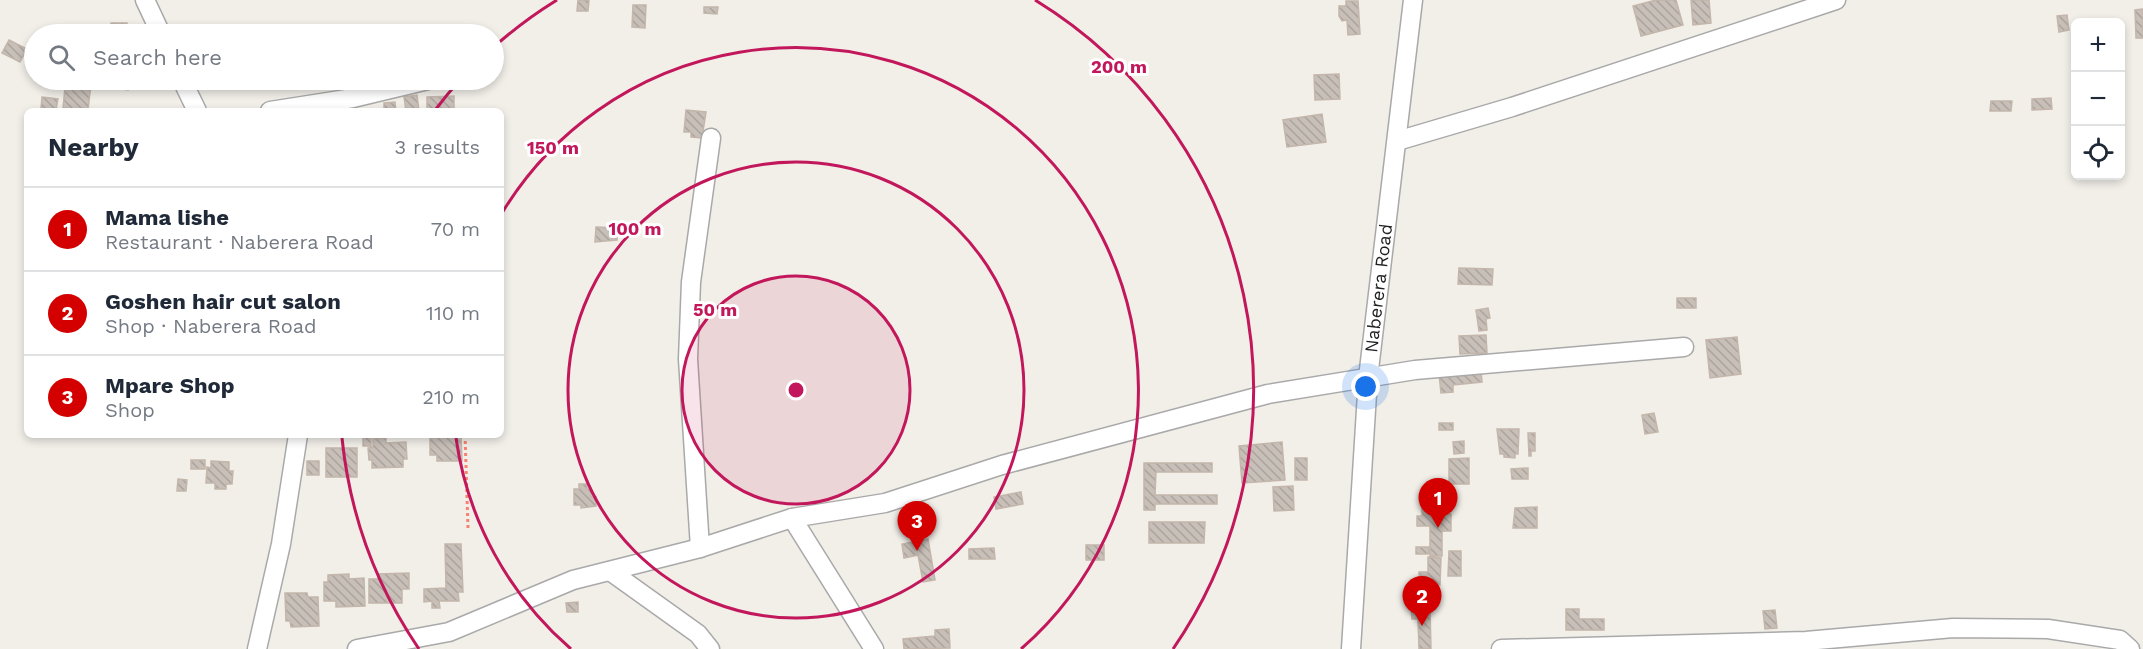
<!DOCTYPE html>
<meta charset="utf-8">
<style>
:root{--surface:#fff;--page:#f2f2f3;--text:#1f2937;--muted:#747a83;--line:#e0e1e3;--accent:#d40000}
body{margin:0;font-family:"Work Sans",sans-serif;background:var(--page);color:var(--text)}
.controls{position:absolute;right:18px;top:18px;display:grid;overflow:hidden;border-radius:9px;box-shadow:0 3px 9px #0003}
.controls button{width:54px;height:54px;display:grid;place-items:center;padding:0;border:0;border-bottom:2px solid var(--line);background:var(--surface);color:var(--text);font:30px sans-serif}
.you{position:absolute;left:1366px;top:387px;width:21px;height:21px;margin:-15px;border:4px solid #fff;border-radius:50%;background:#1a73e8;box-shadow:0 0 0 9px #1a73e833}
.badge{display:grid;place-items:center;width:39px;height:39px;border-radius:50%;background:var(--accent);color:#fff;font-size:20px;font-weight:700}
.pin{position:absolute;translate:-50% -50px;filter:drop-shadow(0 2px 3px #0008)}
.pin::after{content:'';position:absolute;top:32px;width:21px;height:18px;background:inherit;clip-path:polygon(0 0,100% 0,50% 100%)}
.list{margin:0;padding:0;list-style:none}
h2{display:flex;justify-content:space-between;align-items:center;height:78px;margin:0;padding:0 24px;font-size:26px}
h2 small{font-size:20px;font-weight:400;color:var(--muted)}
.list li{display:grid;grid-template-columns:39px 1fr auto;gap:18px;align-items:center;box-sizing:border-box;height:84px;padding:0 24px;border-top:2px solid var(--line)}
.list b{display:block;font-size:22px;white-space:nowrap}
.list p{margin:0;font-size:20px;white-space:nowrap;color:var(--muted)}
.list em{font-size:20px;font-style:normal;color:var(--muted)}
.icon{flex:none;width:33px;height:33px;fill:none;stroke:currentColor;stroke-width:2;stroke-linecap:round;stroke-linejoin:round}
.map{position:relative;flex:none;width:2143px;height:649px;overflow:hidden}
.search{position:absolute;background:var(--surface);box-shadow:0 3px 9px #0003;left:24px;top:24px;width:480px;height:66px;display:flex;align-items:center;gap:15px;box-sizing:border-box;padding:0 21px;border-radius:33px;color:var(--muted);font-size:22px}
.panel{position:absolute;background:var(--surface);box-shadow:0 3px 9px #0003;left:24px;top:108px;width:480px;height:330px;border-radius:9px}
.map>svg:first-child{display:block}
.building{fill:url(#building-back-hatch);stroke:#c4b6ab;stroke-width:1.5}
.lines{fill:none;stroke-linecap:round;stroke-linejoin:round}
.minor-casing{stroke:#a9a9a9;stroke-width:21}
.path{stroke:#fa8072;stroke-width:3;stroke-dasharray:3 3;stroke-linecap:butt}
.minor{stroke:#fff;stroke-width:18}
.ring{fill:none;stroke:#c2185b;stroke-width:3}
.labels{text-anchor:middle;stroke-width:6;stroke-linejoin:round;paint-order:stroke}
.street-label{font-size:18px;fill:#222;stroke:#fff}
.centre{fill:#c2185b;stroke:#fff;stroke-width:3}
.ring-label{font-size:18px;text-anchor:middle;font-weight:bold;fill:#c2185b;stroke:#fff;stroke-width:6;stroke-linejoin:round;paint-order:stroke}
</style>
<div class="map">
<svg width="2143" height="649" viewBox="0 0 2143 649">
<defs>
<pattern id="building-back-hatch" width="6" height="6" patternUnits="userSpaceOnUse" patternTransform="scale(1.5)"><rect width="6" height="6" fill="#c7bfb8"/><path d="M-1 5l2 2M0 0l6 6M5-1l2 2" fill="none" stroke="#aba49e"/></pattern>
</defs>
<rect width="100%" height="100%" fill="#f2efe9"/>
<path class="building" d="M578,0H589L588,11H577Z
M1656,0H1676L1683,25L1641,36L1633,6Z
M1691,0H1709L1711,23L1693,25Z
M1346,1H1358L1360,34L1348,35L1347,20L1342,21L1339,16V6H1346Z
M633,5H646L645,28L632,27Z
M704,7H718L717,14L704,13Z
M2143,9V38H2136L2135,10Z
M2067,15L2069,30L2059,32L2057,16Z
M111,23H127L126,34H111Z
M440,25L451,28L450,34H438Z
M9,40L27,49L20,62L2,53Z
M1339,74L1340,99L1315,100L1314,75Z
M111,80H129L128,90L110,87Z
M74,83L91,84L88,110L63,108L65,87H74Z
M417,95L419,111H406L404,97Z
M454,96V111H427V97Z
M42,97L58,99L56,110L41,108Z
M2051,98L2052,109L2032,110V99Z
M1991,101H2012L2011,111H1990Z
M395,102L396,111H384V103Z
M686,110L706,112L702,138L691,137V132H684Z
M1322,114L1326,142L1287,147L1283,120Z
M596,227L617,228V240L595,242Z
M1459,268L1493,269L1492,285L1458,284Z
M1677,298H1696V308H1677Z
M1488,308L1490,318L1486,319L1487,330L1479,331L1476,310Z
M1486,335L1487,353L1460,354L1459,336Z
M1737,337L1741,374L1710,378L1706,340Z
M1481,370L1482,382L1453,385V392L1441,393L1439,374Z
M1654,413L1658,432L1645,434L1642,415Z
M1439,423H1453V430H1439Z
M1497,429H1519L1518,454H1515V458L1504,457V454H1500Z
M1528,433H1535V451H1531V456H1529Z
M363,435H371V446H363Z
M461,435L462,461H437V455H430V436Z
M386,438V443L406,442L407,459H403V467L372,468V460H369L368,448L373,447V439Z
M1464,441V453L1454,454L1453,442Z
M1282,442L1285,480L1242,483L1239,446Z
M326,448H357V477H326Z
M1295,458H1307V480H1295Z
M1469,458V484H1449V459Z
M191,460H205V469H191Z
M211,461L229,462V471H233L232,484H226V489H215V483H206L207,467L211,468Z
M307,461H319V475H307Z
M1144,463H1212V472H1156L1155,495H1217V504H1155V510H1144Z
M1528,468V479H1512L1511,469Z
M178,479L187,480L186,491H177Z
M579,484H587V489H591V497H596V506L581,508V505H574V489H579Z
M1293,486L1294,510L1274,511L1273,487Z
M1021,492L1023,504L996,509L994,497Z
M1537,507V528H1513L1515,508Z
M1422,509H1439V515L1451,514V531H1442V556H1430V526H1417V516H1422Z
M1149,522H1205L1204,543H1149Z
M928,539L935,580L923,582L918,555L904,558L902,544Z
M445,544H461L463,592H458L459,601H439L440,608H432V601L424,602V589L446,588Z
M1086,545H1104V560H1086Z
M1416,547H1429V554H1416Z
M994,548L995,559H969V549Z
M1449,551H1461V576H1448Z
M1428,557L1441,558L1440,585H1426L1427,577L1419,575V572H1428Z
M409,573V589H402V603H369V579H378V574Z
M349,574V579L364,578L365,606L336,607V601H324V582H328V575Z
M285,593H307L308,597H318L319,626L291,627L290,621H286Z
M578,602V612H567L566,603Z
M1430,608L1431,649H1419L1418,619H1412L1411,609Z
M1566,609H1579V619H1604V630H1566Z
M1775,610L1777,628L1765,629L1763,611Z
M949,629L950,648L904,649L903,639L935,636V630Z"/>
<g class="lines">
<g class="minor-casing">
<g id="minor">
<path d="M145,0L161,34"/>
<path d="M182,80L197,111"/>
<path d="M270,111L353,98L428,80"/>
<path d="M1397,141L1512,107L1836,0"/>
<path d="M792,518L874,649"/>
<path d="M700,548L688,359L691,282L711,138"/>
<path d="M610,571L698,634L710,649"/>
<path d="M257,649L281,544L298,435"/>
<path d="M357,649L449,632L573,580L700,548L792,518L885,503L1002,465L1268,394L1415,370L1684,347"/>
<path id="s1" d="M1351,649L1368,378L1413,0"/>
<path d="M1501,649L1806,641L1953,628L2048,629L2120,640L2130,649"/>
</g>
</g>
<path class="path" d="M465,435L468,528"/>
<use href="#minor" class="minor"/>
</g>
<circle cx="796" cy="390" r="114" fill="#c2185b" fill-opacity=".12"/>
<g class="ring">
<circle cx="796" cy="390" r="114"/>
<circle cx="796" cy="390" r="228"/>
<path d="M571 649A343 343 0 0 1 456 438M502 213A343 343 0 1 1 1021 649"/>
<path d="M419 649A457 457 0 0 1 342 438M436 109A457 457 0 0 1 459 81M496 45A457 457 0 0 1 557 0M1035 0A457 457 0 0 1 1173 649"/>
</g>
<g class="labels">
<g class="street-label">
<text dy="6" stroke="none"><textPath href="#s1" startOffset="362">Naberera Road</textPath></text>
</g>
</g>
<circle cx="796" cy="390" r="9" class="centre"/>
<g class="ring-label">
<text x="1119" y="73">200 m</text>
<text x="553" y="154">150 m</text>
<text x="635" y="235">100 m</text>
<text x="715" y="316">50 m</text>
</g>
</svg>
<div class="controls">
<button>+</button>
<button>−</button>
<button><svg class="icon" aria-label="locate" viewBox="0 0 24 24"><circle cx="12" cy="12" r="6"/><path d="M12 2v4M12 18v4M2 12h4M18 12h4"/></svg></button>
</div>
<div class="you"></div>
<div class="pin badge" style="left:1438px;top:528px">1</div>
<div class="pin badge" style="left:1422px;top:626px">2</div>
<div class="pin badge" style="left:917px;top:551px">3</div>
<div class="search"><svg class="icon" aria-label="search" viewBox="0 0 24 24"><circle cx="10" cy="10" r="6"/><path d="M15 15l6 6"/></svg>Search here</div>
<section class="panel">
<h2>Nearby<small>3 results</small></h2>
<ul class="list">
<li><span class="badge">1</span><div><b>Mama lishe</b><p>Restaurant · Naberera Road</p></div><em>70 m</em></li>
<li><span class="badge">2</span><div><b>Goshen hair cut salon</b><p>Shop · Naberera Road</p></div><em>110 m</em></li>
<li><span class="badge">3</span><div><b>Mpare Shop</b><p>Shop</p></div><em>210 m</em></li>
</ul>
</section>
</div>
